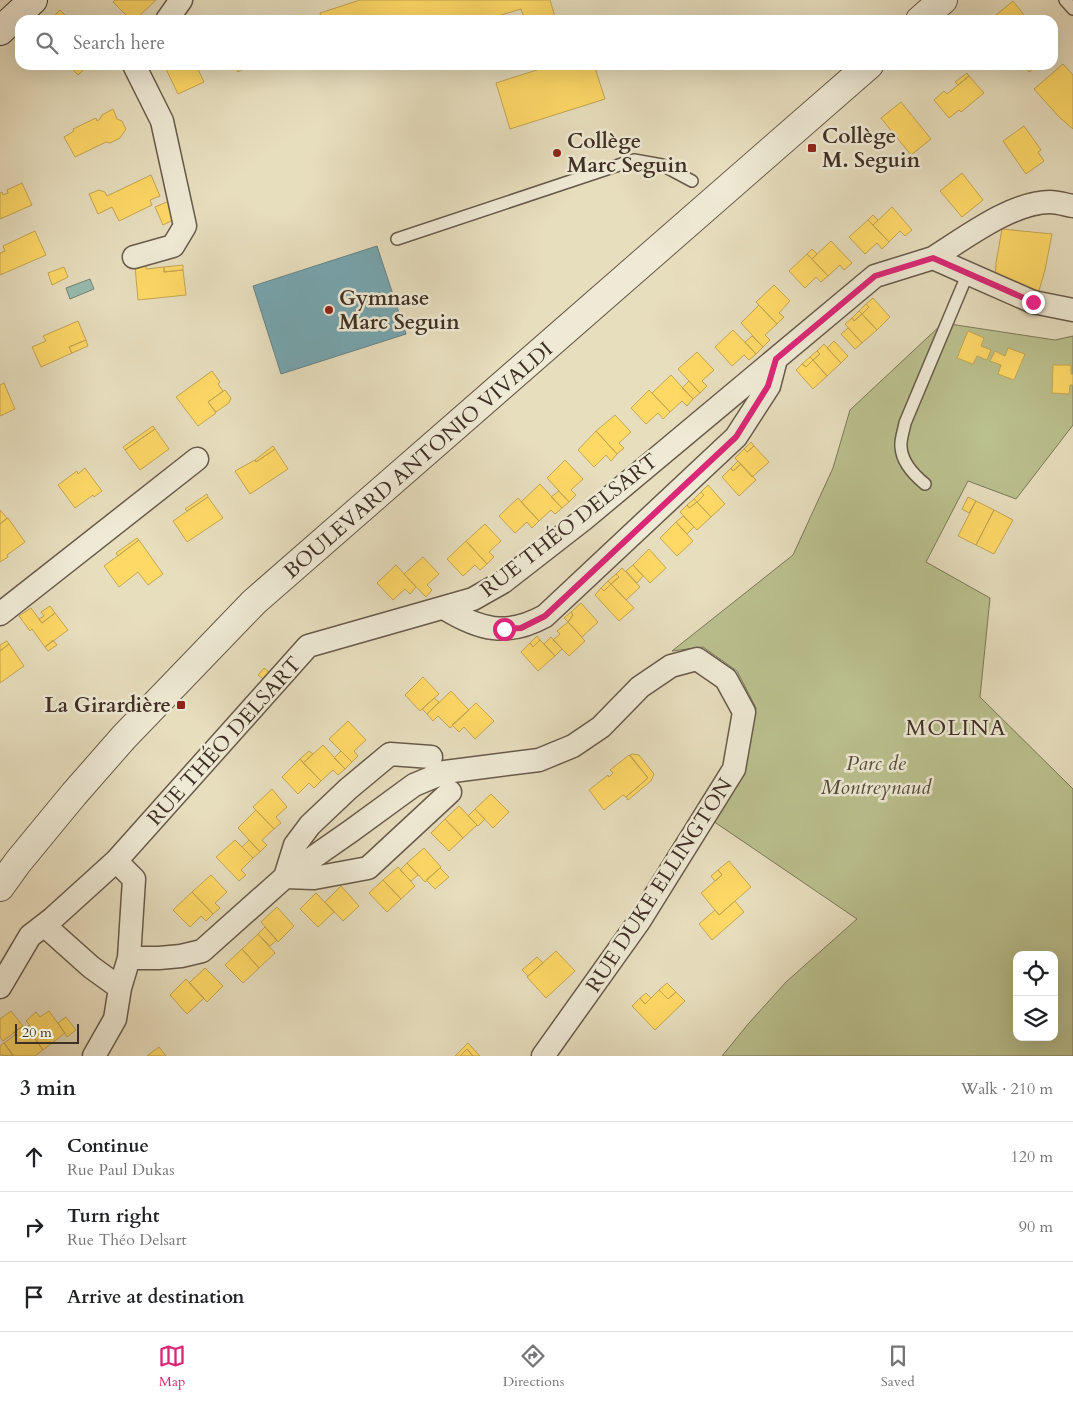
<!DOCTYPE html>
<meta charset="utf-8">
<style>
:root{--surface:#fff;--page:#f6f6f6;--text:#202124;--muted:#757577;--line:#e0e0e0;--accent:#db2777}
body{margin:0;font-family:Cardo,serif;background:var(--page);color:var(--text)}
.controls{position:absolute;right:15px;bottom:15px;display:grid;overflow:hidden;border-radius:10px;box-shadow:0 5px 20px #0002}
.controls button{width:45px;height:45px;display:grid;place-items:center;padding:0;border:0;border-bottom:1px solid var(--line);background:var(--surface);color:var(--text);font:25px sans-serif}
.scale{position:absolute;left:15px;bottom:12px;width:64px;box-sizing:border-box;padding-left:5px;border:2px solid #3e2f25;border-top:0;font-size:14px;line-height:18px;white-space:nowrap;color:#3e2f25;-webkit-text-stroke:4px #efead5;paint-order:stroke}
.stop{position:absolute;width:15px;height:15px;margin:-11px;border:4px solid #db2777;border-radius:50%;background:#fff}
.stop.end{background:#db2777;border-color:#fff;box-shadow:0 1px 5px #0008}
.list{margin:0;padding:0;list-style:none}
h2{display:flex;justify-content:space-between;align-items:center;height:65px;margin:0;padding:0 20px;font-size:21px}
h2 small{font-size:16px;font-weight:400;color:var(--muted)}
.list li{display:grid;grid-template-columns:32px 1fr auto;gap:15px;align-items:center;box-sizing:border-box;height:70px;padding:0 20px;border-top:1px solid var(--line)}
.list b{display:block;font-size:19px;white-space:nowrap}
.list p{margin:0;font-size:16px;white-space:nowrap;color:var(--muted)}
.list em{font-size:16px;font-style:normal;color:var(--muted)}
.icon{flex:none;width:28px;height:28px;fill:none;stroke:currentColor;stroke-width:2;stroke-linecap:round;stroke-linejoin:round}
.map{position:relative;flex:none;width:1073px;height:1056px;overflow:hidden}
.search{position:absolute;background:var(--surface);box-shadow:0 5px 20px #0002;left:15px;right:15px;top:15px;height:55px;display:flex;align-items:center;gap:12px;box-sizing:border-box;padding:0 18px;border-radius:15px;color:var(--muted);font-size:19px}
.sheet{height:275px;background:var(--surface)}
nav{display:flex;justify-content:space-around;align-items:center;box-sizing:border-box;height:70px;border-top:1px solid var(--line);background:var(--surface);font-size:14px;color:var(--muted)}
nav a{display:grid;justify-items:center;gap:2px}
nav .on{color:var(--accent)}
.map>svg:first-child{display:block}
.green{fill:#bac08e;stroke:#7c785a;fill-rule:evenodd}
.water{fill:#97bcaf;stroke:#738478}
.homes{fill:#ffd966;stroke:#c5a652}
.public{fill:#76a5af;stroke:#658286}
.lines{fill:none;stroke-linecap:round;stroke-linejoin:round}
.service-casing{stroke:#685b4b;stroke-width:14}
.minor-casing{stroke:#685b4b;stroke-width:25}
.tertiary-casing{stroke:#685b4b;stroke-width:30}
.secondary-casing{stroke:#3e2f25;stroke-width:30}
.service{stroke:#efead5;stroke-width:11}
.minor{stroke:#efead5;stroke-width:22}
.tertiary{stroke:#efead5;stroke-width:28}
.secondary{stroke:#efead5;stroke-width:28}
.route{stroke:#db2777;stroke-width:6}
.poi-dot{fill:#8f2418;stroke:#efead5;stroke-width:2}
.labels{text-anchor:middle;stroke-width:5;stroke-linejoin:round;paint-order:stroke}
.poi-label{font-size:21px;font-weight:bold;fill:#3e2f25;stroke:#efead5;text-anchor:start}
.street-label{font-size:21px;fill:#3e2f25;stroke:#efead5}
.park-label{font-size:21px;font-style:italic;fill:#574c3a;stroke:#efead5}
.neighbourhood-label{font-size:22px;letter-spacing:1px;fill:#3e2f25;stroke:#efead5}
</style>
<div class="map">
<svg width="1073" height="1056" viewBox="0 0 1073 1056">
<rect width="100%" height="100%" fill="#e7debe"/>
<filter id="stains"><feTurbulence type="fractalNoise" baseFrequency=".004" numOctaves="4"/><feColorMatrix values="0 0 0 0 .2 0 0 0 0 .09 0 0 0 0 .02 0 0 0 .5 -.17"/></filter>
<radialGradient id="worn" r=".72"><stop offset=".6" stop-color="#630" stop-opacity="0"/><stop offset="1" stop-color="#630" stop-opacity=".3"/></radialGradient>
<path class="green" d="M943,323L1055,340L1073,336V425L1016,499L968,481L926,562L990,598L980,697L1073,789V1056H722L749,1023L786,982L857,919L713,821L745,766L756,708L737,671L703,647L672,651L793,555L833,468L850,410ZM1017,955H1054V1037H1017Z"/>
<path class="water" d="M90,279L94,289L70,299L66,288Z"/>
<path class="homes" d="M115,0H156L135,20H131L113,2Z
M360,0H550L556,20H525L521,9L485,20H322L320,13Z
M1013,1L1028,20H990Z
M60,10L70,20H50Z
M1063,64L1073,75V129L1059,117L1034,89Z
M68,65H89L78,75Z
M164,65H196L204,82L178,94Z
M233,65H249L238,72Z
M538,65H594L605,99L510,129L496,83L540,69Z
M1024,65H1038L1029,72Z
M967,73L969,76L958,85L955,82Z
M969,76L984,93L961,112L959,110L949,118L934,100L944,91L947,94Z
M901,102L931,139L911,155L881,118Z
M113,109L117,119L122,121L126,129L120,138L110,143L106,142L75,157L64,137L74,131L73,129L96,118L97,121L100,119L102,115Z
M1024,126L1041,150L1038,152L1044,161L1026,174L1003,141Z
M962,173L983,200L962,217L940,191Z
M151,175L160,196L150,200L152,205L119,221L112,207L98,214L89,194L99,190L105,192L107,196Z
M22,183L32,205L0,219V193L2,192L3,195L8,193L7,190Z
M174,199L177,218L163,225L155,207Z
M892,207L912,230L905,236L900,231L889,242L873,225Z
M873,215L878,220L873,225L868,220Z
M868,220L889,242L882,249L877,243L865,254L849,237Z
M1002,229L1052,234L1045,270L1038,294L995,278L996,263Z
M35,231L46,255L0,275V253L5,251L3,246Z
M831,241L852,263L844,270L840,265L828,276L812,259Z
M812,249L817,254L812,259L807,254Z
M807,254L828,276L821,282L816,277L805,288L789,271Z
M146,265V269L164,267V272L183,270L186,295L138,300L135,266Z
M183,265V270L164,272V267Z
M64,267L68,277L52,285L48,273Z
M774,285L790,301L779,313L784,317L777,324L756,302Z
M873,298L890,317L877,330L862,314L869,307L866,304Z
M866,304L869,307L862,314L859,311Z
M759,305L777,324L765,335L770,340L763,347L741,323Z
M859,311L862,314L854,321L852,318Z
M862,314L877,330L862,343L845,324L852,318L854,321Z
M78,321L86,340L69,347L72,353L41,367L32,347L46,341L43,336Z
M848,328L862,343L855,349L841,334Z
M733,330L756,354L749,360L744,355L732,366L715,347Z
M968,331L984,338L981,346L991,350L987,360L977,356L973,364L957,358Z
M752,336L763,347L756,354L745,342Z
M86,340L88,346L72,353L69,347Z
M834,341L848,356L841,363L827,348Z
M824,344L841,363L827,376L813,360L820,354L817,351Z
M1008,348L1025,354L1014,380L998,374L1001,365L990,361L995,351L1005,356Z
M817,351L820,354L813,360L810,357Z
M697,352L714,370L702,381L707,386L700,393L678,369Z
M810,357L813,360L806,367L802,364Z
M813,360L827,376L813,389L796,370L802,364L806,367Z
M1053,365H1071V374H1073V385H1070L1069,394L1052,393Z
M212,371L220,382L218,384L223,391L208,402L216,413L198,426L176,397Z
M671,375L693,399L687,406L682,401L670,412L652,393Z
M689,381L700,393L693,399L682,388Z
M4,383L15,409L0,416V385Z
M225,390L231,398L229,403L216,412L208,402Z
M649,390L670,412L663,419L658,413L646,424L631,408Z
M615,415L631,432L619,443L624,448L617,454L596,431Z
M153,426L155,429L125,450L123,447Z
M155,429L169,449L140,470L125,450Z
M596,431L617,454L611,461L606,455L594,467L578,450Z
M751,442L754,446L747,452L744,449Z
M273,446L275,449L256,462L255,460Z
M754,446L769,462L752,477L735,458L744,449L747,452Z
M275,449L288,469L250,494L235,471L255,460L256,462Z
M565,460L583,479L571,490L576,495L569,502L547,478Z
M738,461L741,464L733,471L731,468Z
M741,464L756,480L739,496L722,477L731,468L733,471Z
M85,468L102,491L94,497L93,495L75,508L58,485L77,471L78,474Z
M540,484L562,508L555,514L551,510L539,521L521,502Z
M708,485L725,504L711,517L697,502L704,495L701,492Z
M559,491L569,502L562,508L551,497Z
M701,492L704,495L697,502L694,499Z
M207,494L208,497L187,511L185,509Z
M208,497L223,518L187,542L173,521Z
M968,497L976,501L969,513L962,509Z
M518,498L539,521L532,528L527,522L515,533L499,516Z
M694,499L697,502L689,508L687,505Z
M976,501L994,510L976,545L958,536Z
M697,502L711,517L697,530L680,512L687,505L689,508Z
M0,510L7,518L0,524Z
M994,510L1013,520L994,554L976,545Z
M683,516L694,527L687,534L676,522Z
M8,518L25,542L7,555L8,557L0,562V524Z
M676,522L693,541L677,556L660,538Z
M485,524L501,541L489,552L494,557L487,564L466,541Z
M137,538L139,540L118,556L116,553Z
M139,540L163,574L148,585L138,572L119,587L104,566Z
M466,541L487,564L480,570L475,565L463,576L447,559Z
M649,549L666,568L650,583L633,565Z
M423,557L439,574L427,585L432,590L426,597L404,574Z
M396,565L416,587L410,594L405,589L393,600L377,583Z
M633,565L643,576L637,583L626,571Z
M622,568L640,587L626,600L611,584L619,577L616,574Z
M616,574L619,577L611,584L608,581Z
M608,581L611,584L604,591L601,588Z
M611,584L634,608L619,621L595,595L601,588L604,591Z
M581,603L598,622L582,637L568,622L573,615L571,612Z
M50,606L55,613L42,623L39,619L44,616L41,612Z
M31,608L42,623L55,613L68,630L45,647L32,629L30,631L19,616Z
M571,612L573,615L568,622L564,618Z
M568,622L585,641L569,656L553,640L560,634L557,631Z
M537,636L540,640L533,647L530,643Z
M551,637L562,649L555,656L544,644Z
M53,640L57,645L48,651L45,647Z
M540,640L555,656L538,671L521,652L530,643L533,647Z
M7,641L9,644L0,651V645Z
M9,644L24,666L0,683V651Z
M264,668L269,672L263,679L258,675Z
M423,677L439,694L420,711L405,695Z
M451,691L469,710L450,728L438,716L433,721L427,714Z
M434,698L439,702L427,714L422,709Z
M476,703L494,721L475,739L464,727L459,732L452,725Z
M348,721L366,740L354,751L358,756L352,762L329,739Z
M323,745L345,769L338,775L333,770L321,781L303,763Z
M309,751L313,754L303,763L300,759Z
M341,751L352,762L345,769L334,758Z
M632,754L639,755L654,774L651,781L628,800L626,797L648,778L630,755Z
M629,755L648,778L626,797L623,795L604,810L589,790L608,775L609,777L613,773L610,770Z
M300,759L321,781L314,788L309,783L298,794L282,777Z
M272,789L287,807L276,817L281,823L274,829L253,807Z
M491,794L509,812L493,828L475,809Z
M459,806L477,825L463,838L445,819Z
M475,809L485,819L478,826L468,816Z
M256,810L274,829L262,840L267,845L260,852L238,828Z
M445,819L463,838L449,851L431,833Z
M235,840L253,858L241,870L246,875L239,881L216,857Z
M249,840L260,852L253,858L242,847Z
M424,848L441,867L425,882L407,863Z
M729,861L751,887L719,915L701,893L722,875L718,870Z
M407,863L418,875L411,881L400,870Z
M398,867L415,886L401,899L383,880Z
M440,868L449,877L435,889L426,880Z
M718,870L722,875L715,881L711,876Z
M211,875L227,892L215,903L220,908L213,914L192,892Z
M383,880L401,899L387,912L369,893Z
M341,886L359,906L343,921L325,902Z
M192,892L213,914L206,921L201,916L190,927L173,910Z
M316,893L334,912L318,927L300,909Z
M735,901L744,912L712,940L699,924L715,910L719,915Z
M277,907L294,926L278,942L261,922Z
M265,927L277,940L270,946L258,934Z
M258,934L275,953L259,968L242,949Z
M242,949L259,968L243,983L225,965Z
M556,951L575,971L546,998L527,977Z
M537,957L543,963L528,976L522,970Z
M205,968L223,986L207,1002L189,983Z
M186,979L204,998L187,1014L170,995Z
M667,983L676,992L668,999L659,990Z
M659,990L668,999L676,992L685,1001L655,1030L632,1006L640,998L645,1004Z
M646,993L651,998L645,1004L640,998Z
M11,1011L23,1026L3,1041L0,1037V1019Z
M49,1011L65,1033L43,1050L27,1027L30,1025L26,1021L36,1012L40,1017Z
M66,1017L76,1030L67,1037L58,1023Z
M21,1027L23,1030L27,1027L43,1050L35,1056H14L4,1043L15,1035L13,1033Z
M4,1043L13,1056H14L0,1055V1046Z
M468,1043L480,1056H473L467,1049L460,1056H455Z
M159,1047L166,1056H147Z
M467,1049L473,1056H460Z"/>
<path class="public" d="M377,246L406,334L281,374L253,286Z"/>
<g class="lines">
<g class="service-casing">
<path id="service" d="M1065,0L1073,9
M397,239L634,160L662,165L692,181
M925,484C914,475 902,463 901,447C900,440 904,430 905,423L968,273"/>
</g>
<g class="minor-casing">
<path id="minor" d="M167,20L181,0
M134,257L173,246L185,226L162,121L134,65
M933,258C965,238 1012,202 1050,202C1058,202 1066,205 1073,206
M444,608C480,630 507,637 545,616L736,437L769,386L776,359
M0,614L197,459
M285,877L351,831L414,785L445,772L539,760L573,746L601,727L640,687L671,666L697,659L726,679L744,712L734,769L640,920L543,1056
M285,877L295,845L310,825L348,789L390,754L431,757
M44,925L91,967L120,988
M129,958H159L181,956L202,951L285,877L314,878L368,868L450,792
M0,987L30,936L52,919L116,861L308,646L473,599L503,582L584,519L875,276L933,258L1033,302L1073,310
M94,1056L115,1019L120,988L129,958L134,879L116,861"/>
</g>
<g class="tertiary-casing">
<path id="tertiary" d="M920,20L943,0
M0,887L18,862L74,794L124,737L254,602L869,65"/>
</g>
<g class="secondary-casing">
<path id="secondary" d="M0,31L33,0"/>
</g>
<use href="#service" class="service"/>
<use href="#minor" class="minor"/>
<use href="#tertiary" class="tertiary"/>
<use href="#secondary" class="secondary"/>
</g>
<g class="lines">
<path class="route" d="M504,629L521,628L545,616L736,437L768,386L776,359L875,276L933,258L1033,302"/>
</g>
<g class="poi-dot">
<rect x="807" y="143" width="10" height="10" rx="2.5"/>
<circle cx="557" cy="153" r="5"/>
<circle cx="329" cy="310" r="5"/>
<rect x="176" y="700" width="10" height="10" rx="2.5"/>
</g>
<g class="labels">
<g class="poi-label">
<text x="822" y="143">Collège<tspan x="822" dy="24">M. Seguin</tspan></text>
<text x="567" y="148">Collège<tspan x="567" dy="24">Marc Seguin</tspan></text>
<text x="339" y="305">Gymnase<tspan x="339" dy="24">Marc Seguin</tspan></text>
<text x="171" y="712" text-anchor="end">La Girardière</text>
</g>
<g class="street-label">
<text transform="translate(418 460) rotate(-41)" y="7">BOULEVARD ANTONIO VIVALDI</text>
<text transform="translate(569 525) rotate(-38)" y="7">RUE THÉO DELSART</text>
<text transform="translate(224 741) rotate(-48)" y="7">RUE THÉO DELSART</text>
<text transform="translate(659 885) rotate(-57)" y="7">RUE DUKE ELLINGTON</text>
</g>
<g class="park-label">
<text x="876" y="770">Parc de<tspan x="876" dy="24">Montreynaud</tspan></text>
</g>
<g class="neighbourhood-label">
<text x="956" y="735">MOLINA</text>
</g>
</g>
<rect width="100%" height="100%" filter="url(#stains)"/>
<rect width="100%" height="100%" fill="url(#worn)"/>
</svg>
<div class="controls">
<button><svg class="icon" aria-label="locate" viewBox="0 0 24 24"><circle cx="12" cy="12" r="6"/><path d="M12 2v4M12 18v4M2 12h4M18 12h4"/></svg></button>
<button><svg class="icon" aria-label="layers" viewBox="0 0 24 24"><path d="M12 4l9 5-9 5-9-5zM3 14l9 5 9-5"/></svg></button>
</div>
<div class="scale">20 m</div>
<div class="stop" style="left:504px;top:629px"></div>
<div class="stop end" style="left:1033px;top:302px"></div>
<div class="search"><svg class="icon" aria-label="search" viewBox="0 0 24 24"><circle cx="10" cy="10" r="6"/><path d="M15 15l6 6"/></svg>Search here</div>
</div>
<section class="sheet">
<h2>3 min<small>Walk · 210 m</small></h2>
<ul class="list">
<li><svg class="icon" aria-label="ahead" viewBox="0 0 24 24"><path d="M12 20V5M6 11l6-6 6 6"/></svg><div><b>Continue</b><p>Rue Paul Dukas</p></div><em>120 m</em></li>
<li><svg class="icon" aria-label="right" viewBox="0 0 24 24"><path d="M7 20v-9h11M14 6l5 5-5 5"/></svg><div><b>Turn right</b><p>Rue Théo Delsart</p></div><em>90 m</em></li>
<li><svg class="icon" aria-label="arrive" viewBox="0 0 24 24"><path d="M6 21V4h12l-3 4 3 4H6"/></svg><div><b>Arrive at destination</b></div></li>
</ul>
</section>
<nav>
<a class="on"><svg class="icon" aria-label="map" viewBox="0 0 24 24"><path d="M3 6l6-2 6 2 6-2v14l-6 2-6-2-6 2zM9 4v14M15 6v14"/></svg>Map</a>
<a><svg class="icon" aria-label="directions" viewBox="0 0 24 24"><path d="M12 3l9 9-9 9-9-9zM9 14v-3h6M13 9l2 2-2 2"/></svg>Directions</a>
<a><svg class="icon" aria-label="saved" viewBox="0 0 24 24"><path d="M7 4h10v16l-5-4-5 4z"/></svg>Saved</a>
</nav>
